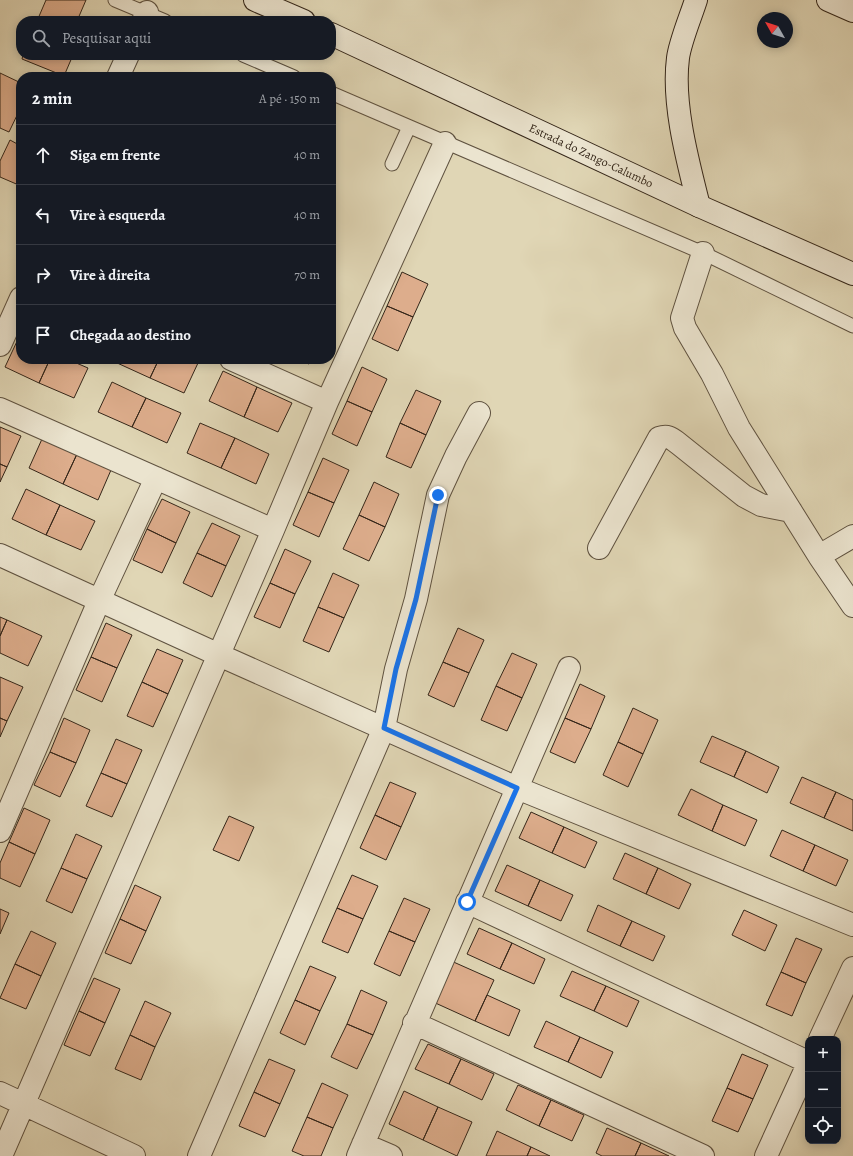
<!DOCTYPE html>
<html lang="pt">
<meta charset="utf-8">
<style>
:root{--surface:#171b24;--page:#20242c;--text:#f1f3f6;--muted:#9ea1a6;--line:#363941}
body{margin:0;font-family:Alegreya,serif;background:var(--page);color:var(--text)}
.controls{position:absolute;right:12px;bottom:12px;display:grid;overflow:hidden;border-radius:8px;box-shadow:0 2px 10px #0003}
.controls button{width:36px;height:36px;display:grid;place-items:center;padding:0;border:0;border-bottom:1px solid var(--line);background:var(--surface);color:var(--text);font:20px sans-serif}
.compass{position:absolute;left:757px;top:12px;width:36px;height:36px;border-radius:50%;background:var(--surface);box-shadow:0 2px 10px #0003;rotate:309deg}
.stop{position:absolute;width:12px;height:12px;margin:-9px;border:3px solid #1a73e8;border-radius:50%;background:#fff}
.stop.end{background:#1a73e8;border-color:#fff;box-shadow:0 1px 4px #0008}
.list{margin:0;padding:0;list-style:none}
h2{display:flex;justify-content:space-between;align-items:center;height:52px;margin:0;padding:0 16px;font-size:17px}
h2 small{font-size:13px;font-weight:400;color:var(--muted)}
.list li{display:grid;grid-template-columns:26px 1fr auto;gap:12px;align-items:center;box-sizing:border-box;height:60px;padding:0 16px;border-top:1px solid var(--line)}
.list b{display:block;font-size:15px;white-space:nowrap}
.list em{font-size:13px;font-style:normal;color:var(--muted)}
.icon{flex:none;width:22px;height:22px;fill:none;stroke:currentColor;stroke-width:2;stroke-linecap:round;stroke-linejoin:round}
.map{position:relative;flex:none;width:853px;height:1156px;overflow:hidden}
.search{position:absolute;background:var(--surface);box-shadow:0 2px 10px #0003;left:16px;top:16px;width:320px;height:44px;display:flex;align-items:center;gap:10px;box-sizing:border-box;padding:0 14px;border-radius:16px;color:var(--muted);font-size:15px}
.panel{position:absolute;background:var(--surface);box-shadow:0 2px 10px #0003;left:16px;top:72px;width:320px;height:292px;border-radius:16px}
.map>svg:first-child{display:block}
.building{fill:#ddad8c;stroke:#342619}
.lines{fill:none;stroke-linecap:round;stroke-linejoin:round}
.lane-casing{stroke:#5f5240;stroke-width:15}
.street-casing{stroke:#5f5240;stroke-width:24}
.secondary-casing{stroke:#342619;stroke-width:24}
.lane{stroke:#ebe4cf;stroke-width:13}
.street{stroke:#ebe4cf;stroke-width:22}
.secondary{stroke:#ebe4cf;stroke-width:22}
.route{stroke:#1a73e8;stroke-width:5}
.labels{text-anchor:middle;stroke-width:4;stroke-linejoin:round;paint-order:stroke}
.street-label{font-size:12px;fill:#342619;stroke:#ebe4cf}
</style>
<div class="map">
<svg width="853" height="1156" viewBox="0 0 853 1156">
<rect width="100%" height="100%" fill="#e0d6b5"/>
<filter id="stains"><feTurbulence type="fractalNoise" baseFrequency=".005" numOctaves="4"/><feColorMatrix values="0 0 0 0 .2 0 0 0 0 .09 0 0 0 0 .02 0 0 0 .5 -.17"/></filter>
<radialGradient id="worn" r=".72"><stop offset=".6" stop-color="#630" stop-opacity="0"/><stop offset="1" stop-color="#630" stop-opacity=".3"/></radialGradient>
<path class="building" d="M46,0H86L77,21H37Z
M23,55H73L64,76L22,59Z
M0,73L21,83V107L9,132L0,128Z
M10,140L21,146V186L0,177V161Z
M402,272L428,284L413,317L387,306Z
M387,306L413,317L398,351L372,339Z
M19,337L21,338V359H50L39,383L5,367Z
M50,359H67L88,368L74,398L39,383Z
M117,359H159L150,378L115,362Z
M159,359H189L198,363L184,393L150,378Z
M297,359H311L309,364Z
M362,367L387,379L372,412L347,401Z
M223,371L257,387L244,417L209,401Z
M112,382L146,398L132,427L98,412Z
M257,387L292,403L278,432L244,417Z
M416,390L441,401L426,435L400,423Z
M146,398L181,413L167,443L132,427Z
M347,401L372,412L357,446L332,434Z
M200,423L235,438L221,468L187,453Z
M400,423L426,435L411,468L386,457Z
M0,427L21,436L7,467L0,464Z
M235,438L269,454L256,484L221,468Z
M42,439L77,454L63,484L29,468Z
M77,454L111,470L98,500L63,484Z
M323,458L349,470L334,503L308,492Z
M0,464L7,467L0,482Z
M374,482L399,494L385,527L359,515Z
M26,489L60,505L46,535L12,519Z
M308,492L334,503L319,537L293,525Z
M162,499L190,512L176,543L147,529Z
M60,505L95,521L81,550L46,535Z
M359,515L385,527L369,561L343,549Z
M212,523L240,536L226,566L197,553Z
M147,529L176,543L162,573L133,560Z
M285,549L311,561L295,594L270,583Z
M197,553L226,566L212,597L183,583Z
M333,573L359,585L344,618L318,607Z
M270,583L295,594L280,628L254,617Z
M318,607L344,618L329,652L303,641Z
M0,617L7,620L0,636Z
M7,620L42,636L28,666L0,653V636Z
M106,623L132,635L117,668L91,657Z
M458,628L484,640L469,673L443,662Z
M157,649L183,660L168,694L142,682Z
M512,653L537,664L522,698L496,686Z
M91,657L117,668L102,702L76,690Z
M443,662L469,673L454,707L428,695Z
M0,677L23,687L7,721L0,718Z
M142,682L168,694L153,727L127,716Z
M580,684L605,696L591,729L565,718Z
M496,686L522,698L507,731L481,720Z
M633,708L658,720L643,754L618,742Z
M0,718L7,721L0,737Z
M64,718L90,730L76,763L50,752Z
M565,718L591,729L575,763L550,752Z
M712,736L746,751L734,777L700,762Z
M116,739L142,750L127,784L101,773Z
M618,742L643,754L628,787L603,775Z
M746,751L779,767L767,793L734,777Z
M50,752L76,763L60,797L34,785Z
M101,773L127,784L112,817L86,806Z
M802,777L836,792L824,818L790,803Z
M390,782L416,793L401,827L375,815Z
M691,789L723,805L712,831L678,815Z
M836,792L853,800V831L824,818Z
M723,805L757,820L745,846L712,831Z
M24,808L50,820L35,854L9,842Z
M531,812L564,827L552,853L519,838Z
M375,815L401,827L386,860L360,848Z
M229,816L254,827L239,861L213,850Z
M564,827L597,842L585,868L552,853Z
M782,830L815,845L803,871L770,856Z
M76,834L102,846L87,879L61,868Z
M9,842L35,854L20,887L0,878V863Z
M815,845L848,860L836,886L803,871Z
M625,853L658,868L646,894L613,879Z
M507,865L540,880L528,906L495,891Z
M61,868L87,879L72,913L46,901Z
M658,868L691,884L679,909L646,894Z
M352,875L378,886L363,919L337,908Z
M540,880L573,895L561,921L528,906Z
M135,885L161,897L146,931L120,919Z
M404,898L430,909L415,942L389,931Z
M598,905L632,921L620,946L587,931Z
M337,908L363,919L348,953L322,942Z
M0,909L9,913L0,934Z
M744,910L777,925L765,951L732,935Z
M120,919L146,931L131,964L105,953Z
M632,921L665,936L653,961L620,946Z
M479,928L512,943L500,969L467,954Z
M31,931L56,943L41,976L15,964Z
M389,931L415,942L400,976L374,964Z
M796,938L822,949L806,983L781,972Z
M512,943L545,959L534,984L500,969Z
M449,960L494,980L475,1021L431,1001Z
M15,964L41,976L26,1009L0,998Z
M310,966L336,977L320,1011L295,1000Z
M572,971L606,986L594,1011L560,996Z
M781,972L806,983L792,1016L766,1005Z
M94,978L120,989L105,1023L79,1011Z
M606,986L639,1001L627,1027L594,1011Z
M361,990L387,1002L373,1035L347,1024Z
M487,995L520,1010L509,1036L475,1021Z
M295,1000L320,1011L305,1045L280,1033Z
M145,1001L171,1013L155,1047L130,1035Z
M79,1011L105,1023L90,1056L64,1045Z
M546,1021L580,1037L568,1062L534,1047Z
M347,1024L373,1035L357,1069L331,1057Z
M130,1035L155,1047L141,1080L115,1069Z
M580,1037L613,1052L601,1078L568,1062Z
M428,1044L461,1059L449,1084L415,1069Z
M742,1054L768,1065L753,1099L727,1088Z
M269,1059L295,1070L280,1104L254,1092Z
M461,1059L494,1074L482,1100L449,1084Z
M322,1083L348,1095L333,1128L307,1117Z
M518,1085L551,1100L539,1126L506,1110Z
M727,1088L753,1099L738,1132L712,1121Z
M404,1091L438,1107L423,1140L389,1124Z
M254,1092L280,1104L265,1137L239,1126Z
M551,1100L584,1115L572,1141L539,1126Z
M438,1107L472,1122L457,1156L423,1140Z
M307,1117L333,1128L321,1156H304L292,1151Z
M607,1128L641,1143L635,1156H602L596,1153Z
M497,1131L531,1147L527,1156H486Z
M641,1143L669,1156H635Z
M531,1147L550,1156H527Z"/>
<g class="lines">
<g class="lane-casing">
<path id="lane" d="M115,0L165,21
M243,55L294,77
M331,93L703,253L853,326
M392,164L409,127"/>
</g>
<g class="street-casing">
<path id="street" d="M143,21L147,12
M118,77L128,55
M703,253L682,318L685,328L712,374L739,428L819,556L853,606
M0,345L21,298
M231,359L327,402
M0,409L273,530
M599,548L659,438C668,435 671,438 679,444L744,496L761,505L791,511
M0,555L219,655L517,788L853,925
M819,556L853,536
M0,831L99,601L156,478
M467,902L808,1062
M414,1023L703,1156
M820,1039L853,968
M0,1093L134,1156
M363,1144L391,1156
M1,1156L273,530L327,402L445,143
M199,1156L384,728L396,669L416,599L438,495L456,456L479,413
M358,1156L569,668
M766,1156L808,1064"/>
</g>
<g class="secondary-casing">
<g id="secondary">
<path d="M255,0L304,21"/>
<path d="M696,0C691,16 680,42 678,58C672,104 688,162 699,206"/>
<path d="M828,0L853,11"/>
<path id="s1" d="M331,34L699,206L853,274"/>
</g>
</g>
<use href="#lane" class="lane"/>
<use href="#street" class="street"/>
<use href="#secondary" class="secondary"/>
</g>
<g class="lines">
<path class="route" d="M438,495L416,599L396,669L384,728L517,788L467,902"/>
</g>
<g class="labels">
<g class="street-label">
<text dy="4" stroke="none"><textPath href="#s1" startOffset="287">Estrada do Zango-Calumbo</textPath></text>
</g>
</g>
<rect width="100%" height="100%" filter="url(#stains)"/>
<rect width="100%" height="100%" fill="url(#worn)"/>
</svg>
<div class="controls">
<button>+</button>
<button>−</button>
<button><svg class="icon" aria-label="locate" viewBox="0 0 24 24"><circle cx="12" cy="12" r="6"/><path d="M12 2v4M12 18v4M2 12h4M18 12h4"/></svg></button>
</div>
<svg class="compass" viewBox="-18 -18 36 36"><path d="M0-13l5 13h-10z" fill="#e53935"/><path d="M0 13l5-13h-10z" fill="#9ea1a6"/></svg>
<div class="stop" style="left:467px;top:902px"></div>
<div class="stop end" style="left:438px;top:495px"></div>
<div class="search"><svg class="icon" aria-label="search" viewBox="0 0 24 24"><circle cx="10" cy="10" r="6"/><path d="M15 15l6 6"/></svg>Pesquisar aqui</div>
<section class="panel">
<h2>2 min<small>A pé · 150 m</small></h2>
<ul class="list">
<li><svg class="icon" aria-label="ahead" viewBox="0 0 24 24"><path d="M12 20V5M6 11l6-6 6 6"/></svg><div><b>Siga em frente</b></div><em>40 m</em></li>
<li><svg class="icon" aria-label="left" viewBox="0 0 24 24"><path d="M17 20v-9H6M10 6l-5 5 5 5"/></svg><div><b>Vire à esquerda</b></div><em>40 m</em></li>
<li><svg class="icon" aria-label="right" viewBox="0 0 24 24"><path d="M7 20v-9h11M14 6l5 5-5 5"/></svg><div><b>Vire à direita</b></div><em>70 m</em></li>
<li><svg class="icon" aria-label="arrive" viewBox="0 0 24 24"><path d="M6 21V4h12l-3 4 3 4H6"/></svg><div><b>Chegada ao destino</b></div></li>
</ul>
</section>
</div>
